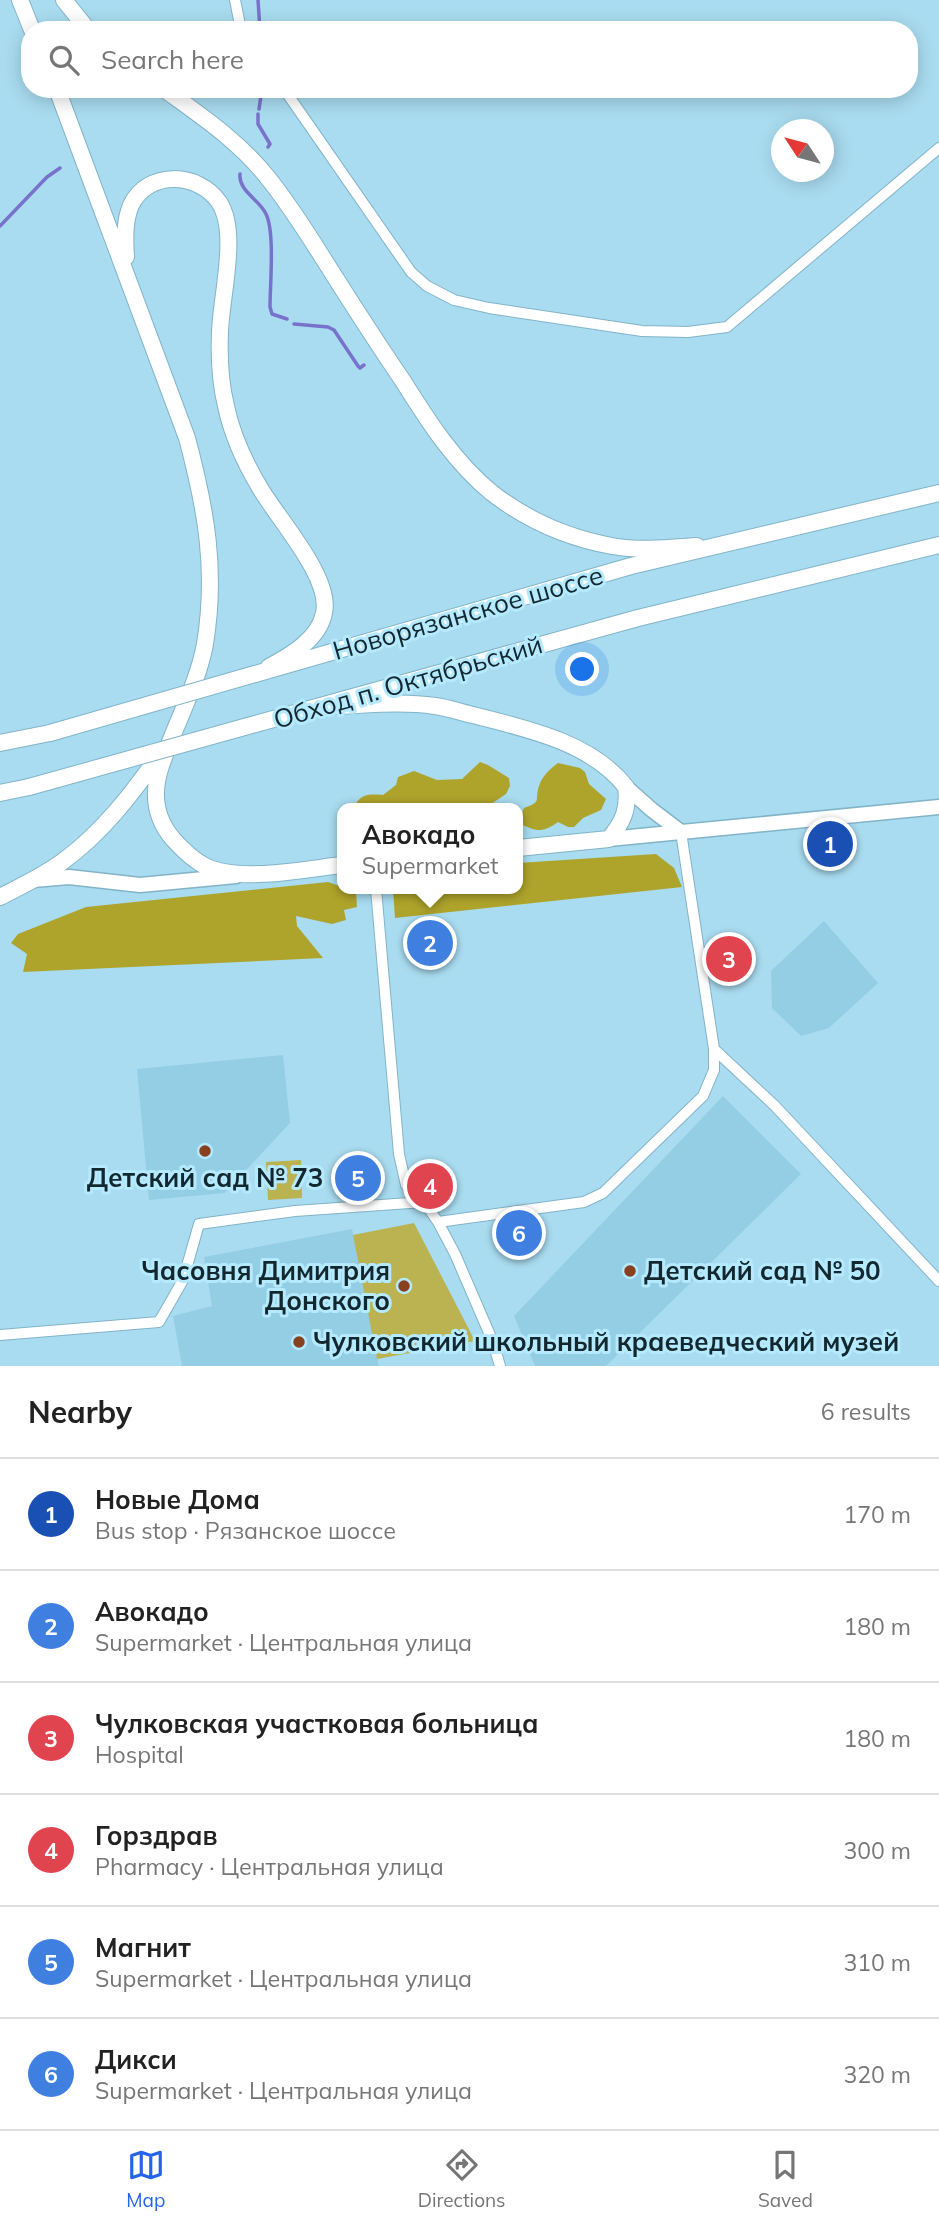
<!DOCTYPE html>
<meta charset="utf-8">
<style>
:root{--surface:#fff;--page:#f6f6f6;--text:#222;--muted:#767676;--line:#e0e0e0;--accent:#2563eb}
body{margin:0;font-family:Mulish,sans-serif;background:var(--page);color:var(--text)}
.compass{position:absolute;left:771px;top:119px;width:63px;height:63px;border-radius:50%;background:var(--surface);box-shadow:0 4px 18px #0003;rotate:306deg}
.you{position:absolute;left:583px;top:670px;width:24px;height:24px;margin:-18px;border:5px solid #fff;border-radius:50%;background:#1a73e8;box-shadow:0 0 0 10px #1a73e833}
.badge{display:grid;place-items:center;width:46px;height:46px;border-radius:50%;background:var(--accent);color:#fff;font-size:23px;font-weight:700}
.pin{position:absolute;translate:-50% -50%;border:4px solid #fff;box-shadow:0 2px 7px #0006}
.popup{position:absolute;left:337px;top:803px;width:186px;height:91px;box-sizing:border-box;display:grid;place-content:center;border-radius:14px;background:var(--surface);filter:drop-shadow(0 2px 5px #0005);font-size:23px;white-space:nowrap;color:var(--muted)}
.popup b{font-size:26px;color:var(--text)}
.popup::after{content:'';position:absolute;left:50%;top:100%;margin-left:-14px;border:14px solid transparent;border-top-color:var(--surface)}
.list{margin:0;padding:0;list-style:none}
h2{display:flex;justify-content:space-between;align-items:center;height:91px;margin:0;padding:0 28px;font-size:30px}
h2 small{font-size:23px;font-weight:400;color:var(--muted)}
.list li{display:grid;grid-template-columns:46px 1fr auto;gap:21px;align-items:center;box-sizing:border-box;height:112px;padding:0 28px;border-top:2px solid var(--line)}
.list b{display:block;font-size:26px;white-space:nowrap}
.list p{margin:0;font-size:23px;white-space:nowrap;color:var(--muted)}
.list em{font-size:23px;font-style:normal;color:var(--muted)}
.icon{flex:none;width:38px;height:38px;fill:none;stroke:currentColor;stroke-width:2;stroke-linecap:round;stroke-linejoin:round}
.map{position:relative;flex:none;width:939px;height:1366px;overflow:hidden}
.search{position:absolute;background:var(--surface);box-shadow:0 4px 18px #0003;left:21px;right:21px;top:21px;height:77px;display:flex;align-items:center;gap:18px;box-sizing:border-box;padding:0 24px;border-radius:28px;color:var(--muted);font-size:26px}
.sheet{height:763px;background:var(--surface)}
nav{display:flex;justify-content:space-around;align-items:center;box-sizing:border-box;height:98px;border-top:2px solid var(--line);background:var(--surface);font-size:19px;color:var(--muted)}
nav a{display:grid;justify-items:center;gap:4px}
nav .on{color:var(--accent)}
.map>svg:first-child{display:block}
.built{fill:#94cee5}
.green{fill:#bbb252}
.forest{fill:#aea42b}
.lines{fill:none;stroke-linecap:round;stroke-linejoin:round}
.stream{stroke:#7872cc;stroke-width:3.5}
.minor-casing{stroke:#82b4c8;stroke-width:12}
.secondary-casing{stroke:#82b4c8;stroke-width:17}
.primary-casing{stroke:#82b4c8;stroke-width:18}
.trunk-casing{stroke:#82b4c8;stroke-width:18}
.minor{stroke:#fff;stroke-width:10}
.secondary{stroke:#fff;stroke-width:14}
.primary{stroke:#fff;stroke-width:16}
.trunk{stroke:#fff;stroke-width:16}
.trunk-bridge-casing{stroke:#82b4c8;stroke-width:18;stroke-linecap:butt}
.trunk-bridge{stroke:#fff;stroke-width:16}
.poi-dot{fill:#88411f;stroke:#b5e9fe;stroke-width:2.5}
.labels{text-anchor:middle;stroke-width:6;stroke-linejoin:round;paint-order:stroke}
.street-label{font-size:26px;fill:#13272f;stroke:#b5e9fe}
.poi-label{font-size:26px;font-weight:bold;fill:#13272f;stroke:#b5e9fe;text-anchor:start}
</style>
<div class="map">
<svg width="939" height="1366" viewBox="0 0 939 1366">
<rect width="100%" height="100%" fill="#a9dcf0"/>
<path class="built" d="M824,921L878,983L829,1028L801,1036L772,1008L771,971Z
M283,1055L290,1123L225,1193L149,1200L137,1069Z
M723,1096L801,1174L606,1366H535L514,1316Z
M352,1229L379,1366H182L173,1316L212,1306L204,1257Z"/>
<path class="green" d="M301,1160L302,1198L268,1200L266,1162Z
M414,1223L475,1341L377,1359L353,1235Z"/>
<path class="forest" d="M480,762L488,765L509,778L510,786L506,794L485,808H353C361,794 367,794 383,795L396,785L398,777L414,771L437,780L462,779Z
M558,763L580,768L585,772L589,784L606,799L601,810L583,818L574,827H568L558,822C541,834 536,831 518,823L524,808C543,801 534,801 539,786C542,776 550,769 558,763Z
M656,854L674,868L682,887L395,918L393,889H518V863Z
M328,882L342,887V889L356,891L357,907L344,910L346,920L332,924L296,916L297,926L323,958L23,972L27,954L11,943L18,934L86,907Z"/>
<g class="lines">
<path class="stream" d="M258,0L260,30
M259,109L262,89
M258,114V124L270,144L268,147
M240,174C238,191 260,200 266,214C275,232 270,285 270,307L272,314L287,319
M0,226L47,177L60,168
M294,324L328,327L334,330L358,366L360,368L364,365"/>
<g class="minor-casing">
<path id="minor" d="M235,0L241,30
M284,89L411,272L427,286L454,300L489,308L642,331L688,332L727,327L939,148
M376,889L399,1154L406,1185L424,1202L438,1222L455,1254L493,1342L500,1366
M714,1049L775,1106L939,1281
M438,1222L584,1202L603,1193L703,1096L714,1070V1049L681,832
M0,1335L159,1322L183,1280L199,1224L295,1211L424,1202"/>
</g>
<g class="secondary-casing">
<path id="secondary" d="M626,787L652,810L681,832
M609,839L939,807
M33,880L69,877L140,885L236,876"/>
</g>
<g class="primary-casing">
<path id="primary" d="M20,0L32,30
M64,0L88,30
M57,89L187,438C206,509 217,570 205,644C197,687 173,728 160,769C152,795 155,818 173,839C182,849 193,860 205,866C238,883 306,869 342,865
M164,89C201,116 239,141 268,178C290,205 309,236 328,266C352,304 377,343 403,381C428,421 455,463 492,493C527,520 568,538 612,546C640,551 668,548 697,546
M126,257C125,240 124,222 131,205C148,170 198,172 219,202C239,232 221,296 220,332C219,356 220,382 226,406C232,435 245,463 260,488C278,519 332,578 324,613C319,639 291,655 269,667
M332,706C366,705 401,701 435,706C449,708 463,713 477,716C528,729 592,743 626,787C629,809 623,822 609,839L518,848
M0,897C21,886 43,876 62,862C102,833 132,794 160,754"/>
</g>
<g class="trunk-casing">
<path id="trunk" d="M255,674L631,566L939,493
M248,726L638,618L939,545
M0,743L50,733
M0,793L29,787"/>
</g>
<use href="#minor" class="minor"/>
<use href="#secondary" class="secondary"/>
<use href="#primary" class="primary"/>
<use href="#trunk" class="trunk"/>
<g class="trunk-bridge-casing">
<path id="trunk-bridge" d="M50,733L255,674
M29,787L248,726"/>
</g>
<use href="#trunk-bridge" class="trunk-bridge"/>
</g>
<g class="poi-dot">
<circle cx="205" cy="1151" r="7"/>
<circle cx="630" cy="1271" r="7"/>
<circle cx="404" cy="1286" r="7"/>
<circle cx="299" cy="1342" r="7"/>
</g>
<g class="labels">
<g class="street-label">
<text transform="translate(468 613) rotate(-16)" y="9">Новорязанское шоссе</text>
<text transform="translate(408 682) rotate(-16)" y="9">Обход п. Октябрьский</text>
</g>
<g class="poi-label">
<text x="205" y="1187" text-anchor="middle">Детский сад № 73</text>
<text x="390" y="1280" text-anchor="end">Часовня Димитрия<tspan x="390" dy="30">Донского</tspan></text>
<text x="644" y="1280">Детский сад № 50</text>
<text x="313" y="1351">Чулковский школьный краеведческий музей</text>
</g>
</g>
</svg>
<svg class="compass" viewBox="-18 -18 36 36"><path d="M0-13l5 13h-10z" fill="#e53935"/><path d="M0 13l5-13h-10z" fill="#767676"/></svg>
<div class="you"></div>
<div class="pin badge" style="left:830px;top:844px;background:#1a4fb4">1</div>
<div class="pin badge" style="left:430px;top:943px;background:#3f7fe0">2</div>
<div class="popup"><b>Авокадо</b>Supermarket</div>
<div class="pin badge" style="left:729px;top:959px;background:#e0444e">3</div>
<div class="pin badge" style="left:430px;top:1186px;background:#e0444e">4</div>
<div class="pin badge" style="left:358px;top:1178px;background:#3f7fe0">5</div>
<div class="pin badge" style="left:519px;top:1233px;background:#3f7fe0">6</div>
<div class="search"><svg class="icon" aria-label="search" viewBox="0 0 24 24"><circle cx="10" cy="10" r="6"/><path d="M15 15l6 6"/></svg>Search here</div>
</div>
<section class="sheet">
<h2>Nearby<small>6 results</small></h2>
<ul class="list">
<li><span class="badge" style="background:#1a4fb4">1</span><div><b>Новые Дома</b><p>Bus stop · Рязанское шоссе</p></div><em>170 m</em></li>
<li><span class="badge" style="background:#3f7fe0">2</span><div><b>Авокадо</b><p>Supermarket · Центральная улица</p></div><em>180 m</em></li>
<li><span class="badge" style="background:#e0444e">3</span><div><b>Чулковская участковая больница</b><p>Hospital</p></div><em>180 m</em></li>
<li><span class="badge" style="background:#e0444e">4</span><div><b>Горздрав</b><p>Pharmacy · Центральная улица</p></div><em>300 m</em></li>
<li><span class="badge" style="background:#3f7fe0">5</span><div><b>Магнит</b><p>Supermarket · Центральная улица</p></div><em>310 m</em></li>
<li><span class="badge" style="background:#3f7fe0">6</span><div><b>Дикси</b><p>Supermarket · Центральная улица</p></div><em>320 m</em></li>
</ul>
</section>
<nav>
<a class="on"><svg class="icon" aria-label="map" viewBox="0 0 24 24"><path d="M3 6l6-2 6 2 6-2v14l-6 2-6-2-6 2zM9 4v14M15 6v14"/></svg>Map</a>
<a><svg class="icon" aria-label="directions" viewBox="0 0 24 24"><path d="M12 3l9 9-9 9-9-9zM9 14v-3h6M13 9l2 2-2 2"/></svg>Directions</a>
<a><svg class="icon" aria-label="saved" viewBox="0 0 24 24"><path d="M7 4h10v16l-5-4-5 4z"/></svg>Saved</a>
</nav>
